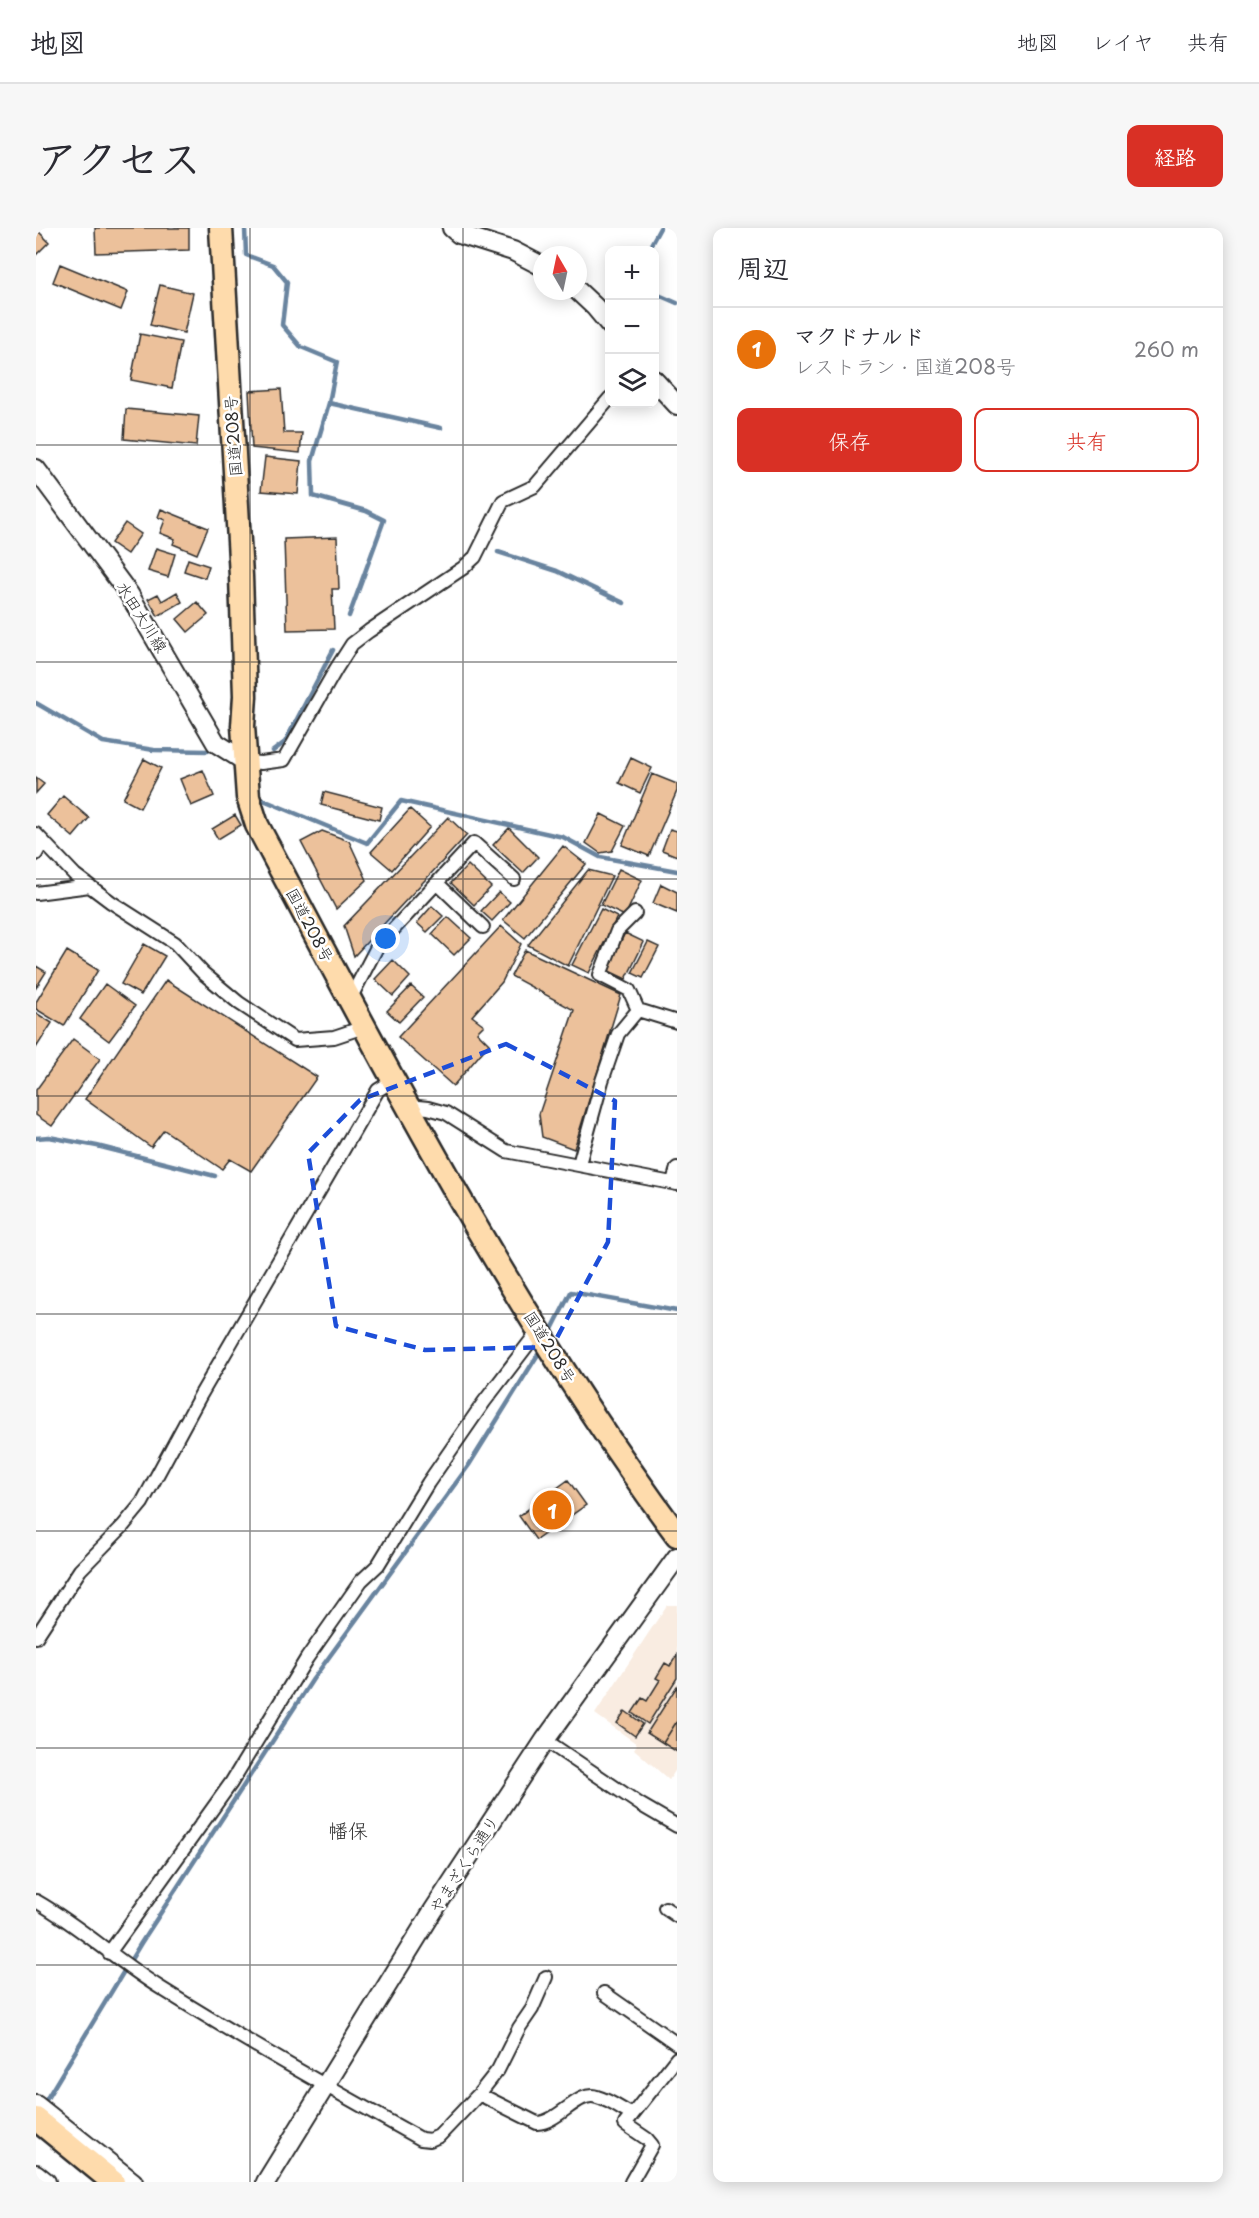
<!DOCTYPE html>
<html lang="ja">
<meta charset="utf-8">
<style>
:root{--surface:#fff;--page:#f7f7f7;--text:#2b2b33;--muted:#7c7c81;--line:#e1e1e2;--accent:#d93025}
body{margin:0;font-family:"Playpen Sans","Klee One",sans-serif;background:var(--page);color:var(--text)}
.controls{position:absolute;right:18px;top:18px;display:grid;overflow:hidden;border-radius:12px;box-shadow:0 3px 15px #0003}
.controls button{width:54px;height:54px;display:grid;place-items:center;padding:0;border:0;border-bottom:2px solid var(--line);background:var(--surface);color:var(--text);font:30px sans-serif}
.compass{position:absolute;left:497px;top:18px;width:54px;height:54px;border-radius:50%;background:var(--surface);box-shadow:0 3px 15px #0003;rotate:351deg}
.you{position:absolute;left:350px;top:711px;width:21px;height:21px;margin:-15px;border:4px solid #fff;border-radius:50%;background:#1a73e8;box-shadow:0 0 0 9px #1a73e833}
.badge{display:grid;place-items:center;width:39px;height:39px;border-radius:50%;background:var(--accent);color:#fff;font-size:20px;font-weight:700}
.pin{position:absolute;translate:-50% -50%;border:3px solid #fff;box-shadow:0 2px 6px #0006}
.list{margin:0;padding:0;list-style:none}
h2{display:flex;justify-content:space-between;align-items:center;height:78px;margin:0;padding:0 24px;font-size:26px}
h2 small{font-size:20px;font-weight:400;color:var(--muted)}
.list li{display:grid;grid-template-columns:39px 1fr auto;gap:18px;align-items:center;box-sizing:border-box;height:84px;padding:0 24px;border-top:2px solid var(--line)}
.list b{display:block;font-size:22px;white-space:nowrap}
.list p{margin:0;font-size:20px;white-space:nowrap;color:var(--muted)}
.list em{font-size:20px;font-style:normal;color:var(--muted)}
.actions{display:flex;gap:12px;padding:18px 24px}
.actions a{flex:1;padding:14px 0;border:2px solid var(--accent);border-radius:12px;text-align:center;font-size:21px;color:var(--accent)}
.actions .main{background:var(--accent);color:#fff}
.icon{flex:none;width:33px;height:33px;fill:none;stroke:currentColor;stroke-width:2;stroke-linecap:round;stroke-linejoin:round}
.map{position:relative;flex:none;width:641px;height:1954px;overflow:hidden;border-radius:12px}
header{display:flex;align-items:center;gap:36px;box-sizing:border-box;height:84px;padding:0 30px;background:var(--surface);border-bottom:2px solid var(--line)}
header strong{font-size:28px}
nav{display:flex;gap:33px;margin-inline-start:auto;font-size:21px}
.intro{display:flex;align-items:center;justify-content:space-between;box-sizing:border-box;height:144px;padding:0 36px}
h1{margin:0;font-size:42px}
.button{padding:15px 27px;border-radius:12px;background:var(--accent);color:#fff;font-size:21px;font-weight:700}
main{display:flex;gap:36px;padding:0 36px}
aside{flex:1;background:var(--surface);border-radius:12px;box-shadow:0 3px 15px #0003}
.map>svg:first-child{display:block}
.built{fill:#f9ece1}
.lines{fill:none;stroke-linecap:round;stroke-linejoin:round}
.stream{stroke:#69849f;stroke-width:4.5}
.building{fill:#ecc19b;stroke:#2b2b2b;stroke-width:1.5}
.street-casing{stroke:#2b2b2b;stroke-width:16}
.secondary-casing{stroke:#2b2b2b;stroke-width:22}
.highway-casing{stroke:#2b2b2b;stroke-width:27}
.street{stroke:#fff;stroke-width:12}
.secondary{stroke:#fff;stroke-width:18}
.highway{stroke:#fedbac;stroke-width:22}
.marked{fill:none;stroke:#1d4ed8;stroke-width:4.5;stroke-dasharray:12 8;stroke-linejoin:round}
.grid{fill:none;stroke:#2b2b2b;stroke-width:1.5;stroke-opacity:0.55}
.labels{text-anchor:middle;stroke-width:5;stroke-linejoin:round;paint-order:stroke}
.street-label{font-size:16px;fill:#2b2b2b;stroke:#fff}
.quarter-label{font-size:20px;fill:#2b2b2b;stroke:#fff}
</style>
<header>
<strong>地図</strong>
<nav><a>地図</a><a>レイヤ</a><a>共有</a></nav>
</header>
<div class="intro"><h1>アクセス</h1><a class="button">経路</a></div>
<main>
<div class="map">
<svg width="641" height="1954" viewBox="0 0 641 1954">
<rect width="100%" height="100%" fill="#fff"/>
<filter id="ink" filterUnits="userSpaceOnUse"><feTurbulence type="fractalNoise" baseFrequency=".0167" numOctaves="2"/><feDisplacementMap in="SourceGraphic" scale="12" xChannelSelector="R" yChannelSelector="G"/><feConvolveMatrix kernelMatrix="1 2 1 2 8 2 1 2 1" color-interpolation-filters="sRGB"/></filter>
<g filter="url(#ink)">
<path class="built" d="M631,1377H641V1540L633,1552L598,1521L601,1516L559,1486Z"/>
<g class="lines">
<path class="stream" d="M209,0L210,27L237,37L251,54L246,97L265,119L301,134L293,175L276,233L277,268L330,283L348,292L313,388
M612,22L624,0
M618,65L641,75
M293,175L405,200
M462,324L521,343L588,375
M0,475L67,514L118,522L172,523
M237,523L249,514L297,422
M225,571L331,615L365,573L527,609L564,629L641,643
M0,910L13,909L61,918L179,948
M513,1107L535,1064L641,1083
M7,1877L105,1715L277,1451L433,1237L506,1120"/>
</g>
<path class="building" d="M59,0H153V22L60,25Z
M2,3L13,14L0,27V5Z
M24,36L92,64L85,82L17,54Z
M124,57L157,65L148,105L114,97Z
M104,106L145,114L136,160L95,152Z
M245,161L248,205H266L264,225L216,220L213,163Z
M90,181L163,188L160,218L88,211Z
M229,229L265,233L262,266L225,263Z
M125,281L172,300L161,326L137,316L139,311L124,305L129,292L122,289Z
M89,295L105,306L91,326L75,315Z
M301,309L303,361H296L298,401L251,402L248,311Z
M120,320L139,326L132,349L112,343Z
M152,331L173,338L169,350L148,343Z
M141,364L146,374L122,388L112,371L122,366L126,373Z
M161,374L172,387L152,404L141,391Z
M595,530L616,540L604,565L583,555Z
M108,531L125,540L104,580L87,571Z
M167,542L178,568L155,578L144,551Z
M616,546L641,556V563L613,628L586,617Z
M0,550L8,556L0,565Z
M288,564L346,579L343,592L285,577Z
M27,568L53,590L37,609L11,587Z
M374,581L394,599L356,642L335,624Z
M565,586L589,598L576,623L564,625L550,615Z
M199,587L205,597L182,611L176,601Z
M412,589L431,607L318,728L308,698Z
M473,600L502,629L487,645L457,617Z
M634,601L641,603V628L626,622Z
M286,603L313,613L331,652L300,681L265,614Z
M527,618L550,636L489,710L467,692Z
M432,637L455,659L438,677L415,655Z
M583,641L606,652L589,688L565,677Z
M552,642L576,648L532,738L492,717Z
M625,656L641,664V685L617,675Z
M463,664L474,674L456,693L445,683Z
M396,678L407,688L391,704L381,695Z
M565,681L581,689L553,745L536,737Z
M412,689L435,710L418,727L396,706Z
M465,698L485,716L466,754L436,788L448,797L441,804L453,816L417,858L362,809Z
M589,705L608,714L590,751L571,742Z
M612,714L623,719L607,750L596,745Z
M108,716L129,728L105,767L85,756Z
M489,722L585,767L538,921L506,909L503,886L538,782L475,748Z
M31,723L62,742L28,798L0,781V774Z
M357,732L374,749L357,768L339,751Z
M0,738L10,744L0,760Z
M130,752L281,849L215,943L194,931L186,941L128,902L115,919L49,871Z
M69,756L99,778L73,813L44,791Z
M375,758L387,769L363,794L351,783Z
M0,785L16,795L0,820Z
M37,811L64,831L16,898L0,887V862Z
M532,1252L550,1277L500,1312L483,1288Z
M641,1427V1450L612,1496L596,1485L606,1470L611,1473L624,1452L620,1450L629,1435L634,1438Z
M641,1458V1493L627,1515L611,1505Z
M589,1483L607,1496L599,1508L581,1495Z
M641,1493V1524L627,1515Z"/>
<g class="lines">
<g class="street-casing">
<path id="street" d="M210,534L225,535L248,532L300,441L316,416L333,403L427,340L439,329L467,273L499,258L574,170
M0,606L39,647L75,674L139,715L167,745L203,775L259,812L298,809L328,799
M0,626L7,613
M401,655L447,699
M0,665L54,658
M599,685L581,703L564,747L593,762L602,782L641,794
M314,771L341,719L438,615L478,651
M372,878L392,880L410,885L470,923L641,956
M543,936L566,853L582,806L602,782
M637,954L641,940
M0,1409L44,1342L87,1298L106,1275L164,1168L342,862L358,852
M509,1512L605,1577L641,1598
M0,1673C44,1698 80,1732 123,1759C209,1813 297,1862 385,1911L394,1912L403,1908L443,1866L501,1895C523,1894 543,1862 561,1869C573,1872 585,1881 596,1887L641,1830
M629,1680L641,1688
M73,1725L195,1555L271,1430L325,1353L342,1337L392,1255L448,1174L503,1102
M568,1765L641,1816
M443,1866L462,1842L483,1800L496,1781L510,1749
M595,1954L616,1917L611,1911L589,1896L596,1887"/>
</g>
<g class="secondary-casing">
<path id="secondary" d="M416,0L423,6L477,23L506,38
M542,63L559,79L574,97
M618,152L641,177
M0,241L93,366L180,515L210,534
M0,1877L97,1954
M0,1946L10,1954
M230,1954L397,1683L509,1512L641,1329"/>
</g>
<g class="highway-casing">
<path id="highway" d="M185,0L205,348L209,468L207,498L212,569L221,597C350,840 477,1086 641,1307
M0,1891L77,1954"/>
</g>
<use href="#street" class="street"/>
<use href="#secondary" class="secondary"/>
<use href="#highway" class="highway"/>
</g>
</g>
<path class="marked" d="M470,816L579,873L572,1014L516,1119L389,1122L300,1098L272,925L324,872Z"/>
<path class="grid" d="M214,0V1954M427,0V1954M0,217H641M0,434H641M0,651H641M0,868H641M0,1086H641M0,1303H641M0,1520H641M0,1737H641"/>
<g class="labels">
<g class="street-label">
<text transform="translate(197 208) rotate(-94)" y="6">国道208号</text>
<text transform="translate(106 389) rotate(58)" y="6">水田大川線</text>
<text transform="translate(274 697) rotate(62)" y="6">国道208号</text>
<text transform="translate(514 1119) rotate(58)" y="6">国道208号</text>
<text transform="translate(428 1636) rotate(-57)" y="6">やまざくら通り</text>
</g>
<g class="quarter-label">
<text x="312" y="1610">幡保</text>
</g>
</g>
</svg>
<div class="controls">
<button>+</button>
<button>−</button>
<button><svg class="icon" aria-label="layers" viewBox="0 0 24 24"><path d="M12 4l9 5-9 5-9-5zM3 14l9 5 9-5"/></svg></button>
</div>
<svg class="compass" viewBox="-18 -18 36 36"><path d="M0-13l5 13h-10z" fill="#e53935"/><path d="M0 13l5-13h-10z" fill="#7c7c81"/></svg>
<div class="you"></div>
<div class="pin badge" style="left:516px;top:1282px;background:#e8710a">1</div>
</div>
<aside>
<h2>周辺<small></small></h2>
<ul class="list">
<li><span class="badge" style="background:#e8710a">1</span><div><b>マクドナルド</b><p>レストラン · 国道208号</p></div><em>260 m</em></li>
</ul>
<div class="actions"><a class="main">保存</a><a>共有</a></div>
</aside>
</main>
